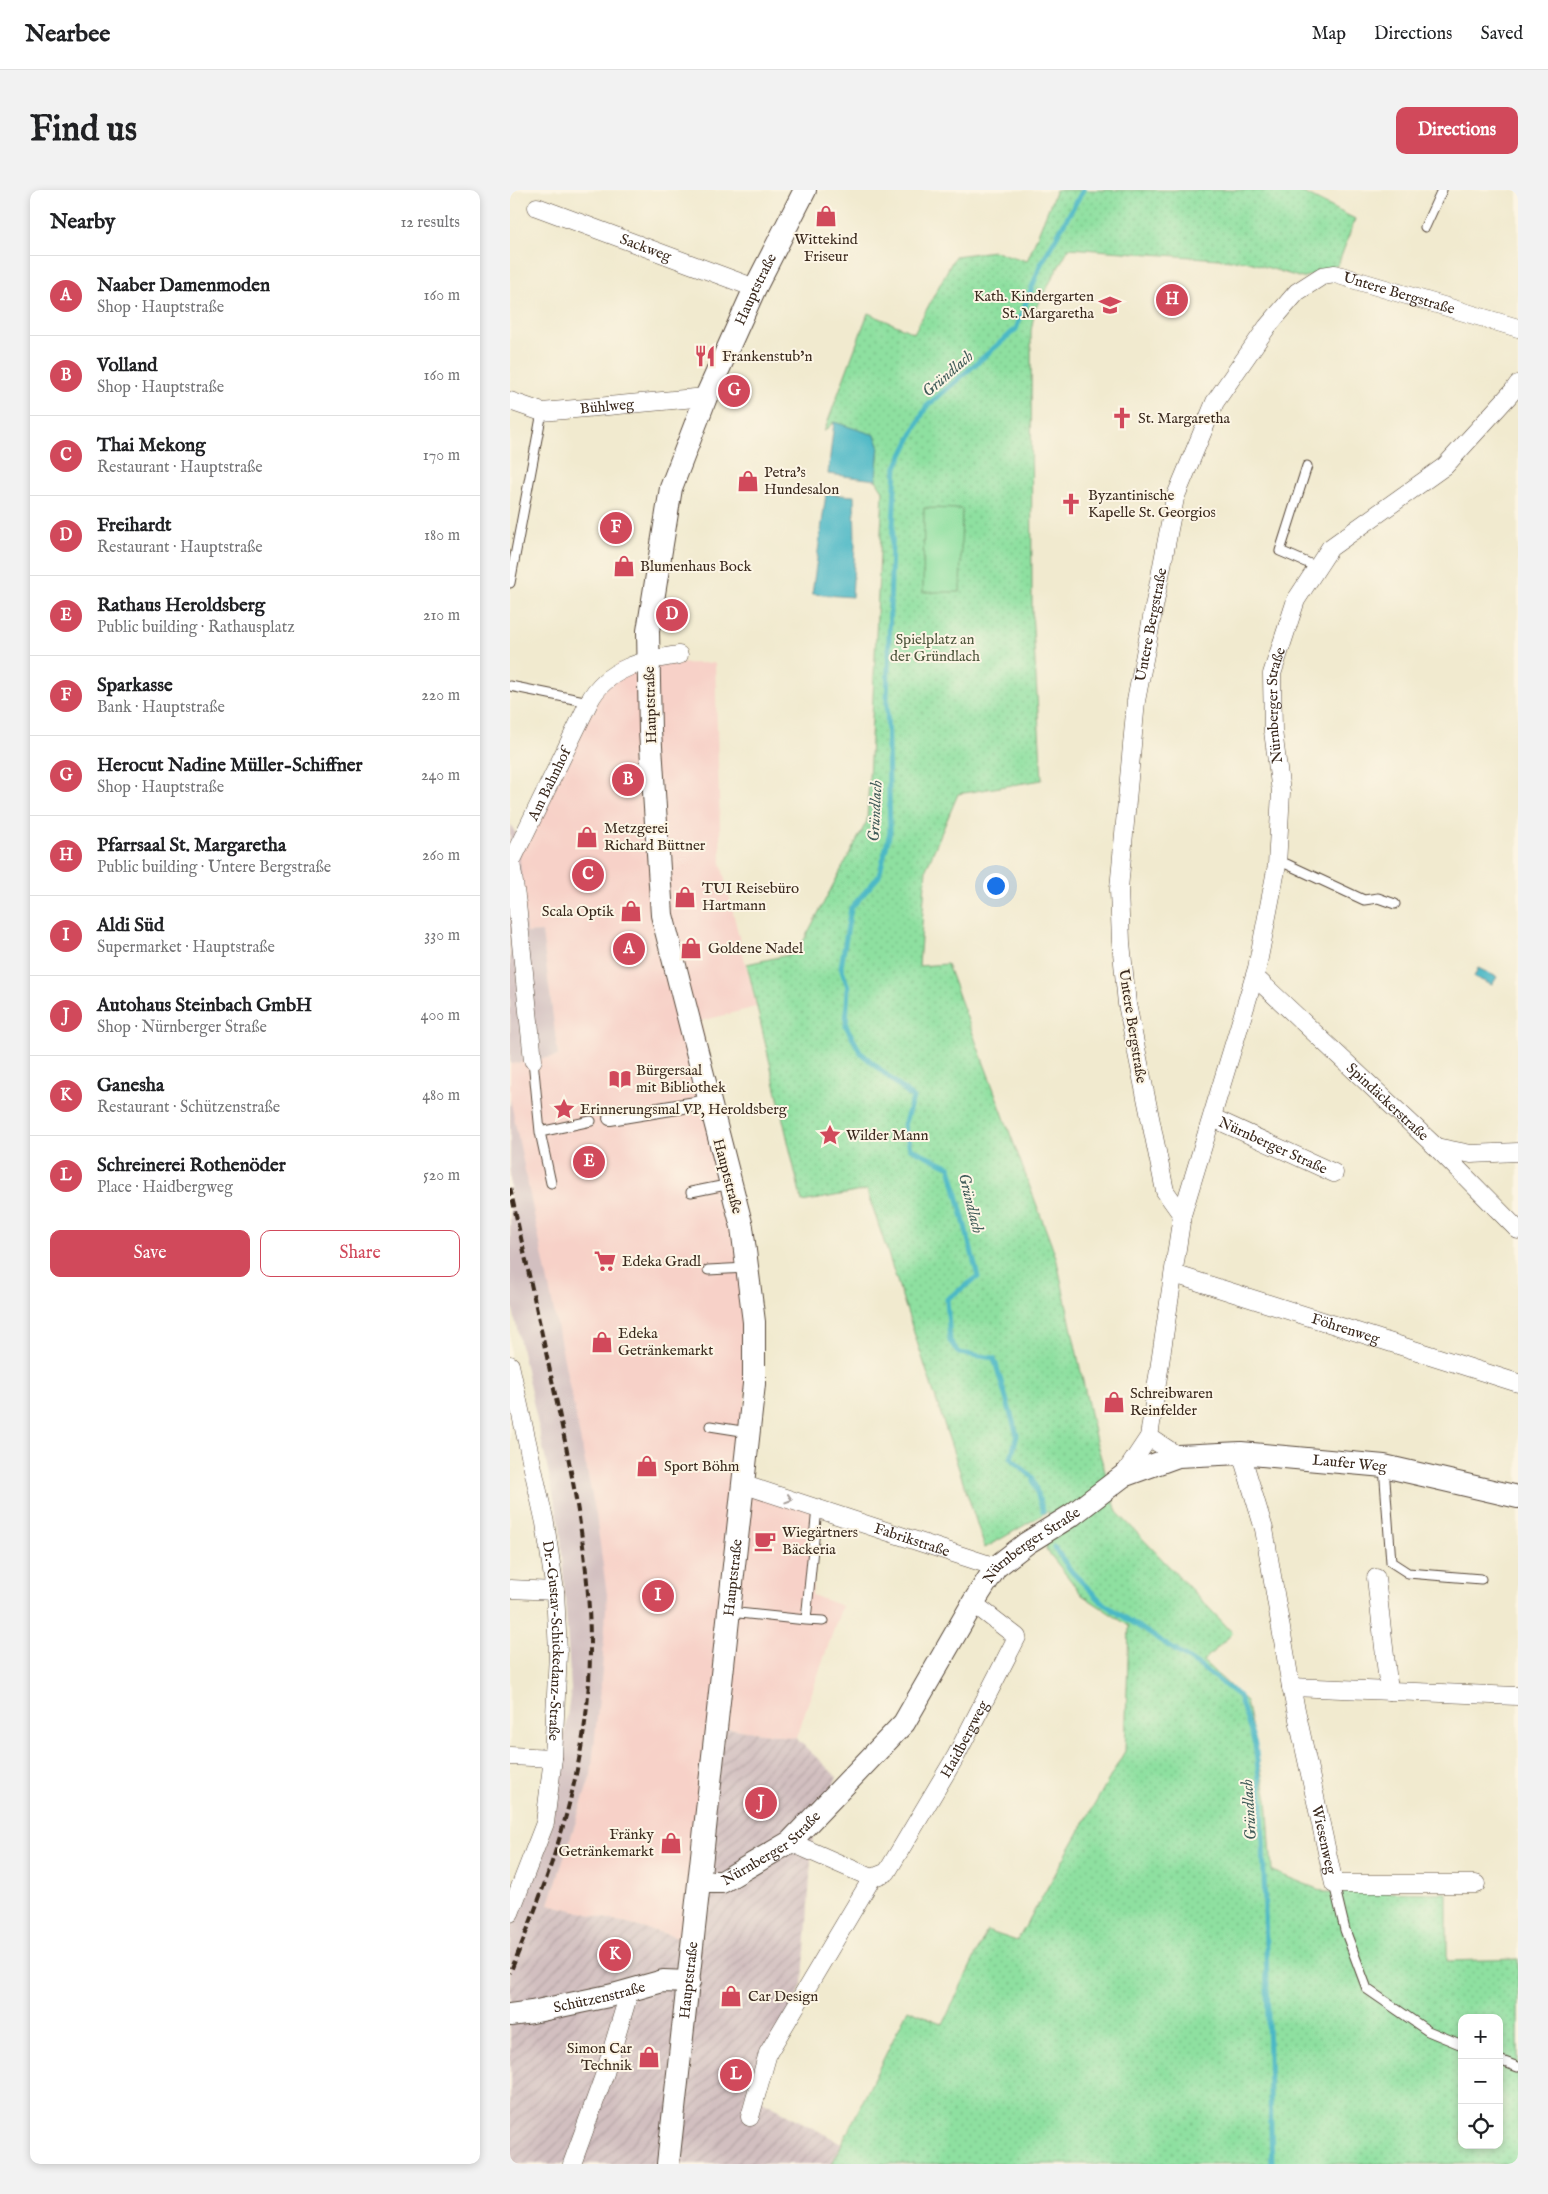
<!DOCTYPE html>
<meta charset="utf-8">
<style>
:root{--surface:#fff;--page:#f2f2f2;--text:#202124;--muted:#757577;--line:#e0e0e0;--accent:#d1495b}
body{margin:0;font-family:"IM FELL English",serif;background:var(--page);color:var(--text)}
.controls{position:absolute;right:15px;bottom:15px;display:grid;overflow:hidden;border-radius:10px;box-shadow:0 2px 8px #0003}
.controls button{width:45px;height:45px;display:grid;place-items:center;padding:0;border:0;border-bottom:1px solid var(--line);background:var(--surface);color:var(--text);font:25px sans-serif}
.you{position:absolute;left:485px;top:695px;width:18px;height:18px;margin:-12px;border:4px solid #fff;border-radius:50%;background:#1a73e8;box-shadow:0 0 0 8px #1a73e833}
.badge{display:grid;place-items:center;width:32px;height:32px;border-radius:50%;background:var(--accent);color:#fff;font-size:16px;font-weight:700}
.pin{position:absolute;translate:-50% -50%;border:2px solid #fff;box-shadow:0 1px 5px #0006}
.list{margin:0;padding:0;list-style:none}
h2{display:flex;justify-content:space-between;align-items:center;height:65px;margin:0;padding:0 20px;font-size:21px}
h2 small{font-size:16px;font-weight:400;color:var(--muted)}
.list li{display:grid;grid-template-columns:32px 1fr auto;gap:15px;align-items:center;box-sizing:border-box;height:80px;padding:0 20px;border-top:1px solid var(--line)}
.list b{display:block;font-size:19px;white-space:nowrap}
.list p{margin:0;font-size:16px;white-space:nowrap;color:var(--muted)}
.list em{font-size:16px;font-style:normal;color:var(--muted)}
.actions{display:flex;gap:10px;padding:15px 20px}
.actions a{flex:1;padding:11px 0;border:1px solid var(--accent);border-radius:10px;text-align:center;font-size:18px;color:var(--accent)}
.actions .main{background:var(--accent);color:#fff}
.icon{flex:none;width:28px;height:28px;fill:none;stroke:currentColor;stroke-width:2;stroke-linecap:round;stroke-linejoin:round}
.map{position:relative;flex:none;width:1008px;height:1974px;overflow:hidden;border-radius:10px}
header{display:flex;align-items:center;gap:30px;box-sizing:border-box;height:70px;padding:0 25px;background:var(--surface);border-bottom:1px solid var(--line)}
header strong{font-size:24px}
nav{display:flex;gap:28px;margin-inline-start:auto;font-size:18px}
.intro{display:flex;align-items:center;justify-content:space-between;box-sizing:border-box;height:120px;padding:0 30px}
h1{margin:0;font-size:35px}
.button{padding:12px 22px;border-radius:10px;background:var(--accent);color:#fff;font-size:18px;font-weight:700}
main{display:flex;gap:30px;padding:0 30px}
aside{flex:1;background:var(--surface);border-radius:10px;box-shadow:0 2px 8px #0003}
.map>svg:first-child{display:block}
.built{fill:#f7d1c8}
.industrial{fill:url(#industrial-furrows)}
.railway{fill:#d2bfc0}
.green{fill:url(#green-dots);stroke:#64855f;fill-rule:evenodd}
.pitch{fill:#8ee0a0;stroke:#64855f}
.water{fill:#4bb8c6;stroke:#437172}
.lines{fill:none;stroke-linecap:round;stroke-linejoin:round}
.stream{stroke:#4bb8c6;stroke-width:5}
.service-casing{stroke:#564739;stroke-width:11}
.pedestrian-casing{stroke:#564739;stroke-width:16}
.minor-casing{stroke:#564739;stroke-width:19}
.tertiary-casing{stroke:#564739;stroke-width:24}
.service{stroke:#fff;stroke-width:9}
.pedestrian{stroke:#fff;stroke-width:14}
.minor{stroke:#fff;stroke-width:18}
.tertiary{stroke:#fff;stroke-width:22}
.rail{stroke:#3b2a1e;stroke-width:4;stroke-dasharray:8 4;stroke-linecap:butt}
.oneway{stroke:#a79f9a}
.labels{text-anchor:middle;stroke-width:4;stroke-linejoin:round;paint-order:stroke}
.poi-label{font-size:15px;fill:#3b2a1e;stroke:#fcf5e5;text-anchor:start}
.street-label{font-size:15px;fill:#3b2a1e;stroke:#fcf5e5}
.park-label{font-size:15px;fill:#50583e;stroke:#fcf5e5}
.water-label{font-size:16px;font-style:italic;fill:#415c59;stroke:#fcf5e5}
</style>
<header>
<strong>Nearbee</strong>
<nav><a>Map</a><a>Directions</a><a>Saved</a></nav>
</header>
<div class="intro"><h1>Find us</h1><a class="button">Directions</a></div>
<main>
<aside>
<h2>Nearby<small>12 results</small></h2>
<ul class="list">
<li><span class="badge">A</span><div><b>Naaber Damenmoden</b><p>Shop · Hauptstraße</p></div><em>160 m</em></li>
<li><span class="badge">B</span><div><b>Volland</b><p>Shop · Hauptstraße</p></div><em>160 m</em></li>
<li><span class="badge">C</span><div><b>Thai Mekong</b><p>Restaurant · Hauptstraße</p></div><em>170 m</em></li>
<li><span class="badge">D</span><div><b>Freihardt</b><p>Restaurant · Hauptstraße</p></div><em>180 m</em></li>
<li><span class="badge">E</span><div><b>Rathaus Heroldsberg</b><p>Public building · Rathausplatz</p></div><em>210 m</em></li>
<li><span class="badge">F</span><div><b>Sparkasse</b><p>Bank · Hauptstraße</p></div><em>220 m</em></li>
<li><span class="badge">G</span><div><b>Herocut Nadine Müller-Schiffner</b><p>Shop · Hauptstraße</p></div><em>240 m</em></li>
<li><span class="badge">H</span><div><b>Pfarrsaal St. Margaretha</b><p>Public building · Untere Bergstraße</p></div><em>260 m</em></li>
<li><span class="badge">I</span><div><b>Aldi Süd</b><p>Supermarket · Hauptstraße</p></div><em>330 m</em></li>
<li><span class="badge">J</span><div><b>Autohaus Steinbach GmbH</b><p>Shop · Nürnberger Straße</p></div><em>400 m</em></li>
<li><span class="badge">K</span><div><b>Ganesha</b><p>Restaurant · Schützenstraße</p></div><em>480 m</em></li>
<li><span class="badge">L</span><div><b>Schreinerei Rothenöder</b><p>Place · Haidbergweg</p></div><em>520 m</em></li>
</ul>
<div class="actions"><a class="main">Save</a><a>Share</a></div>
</aside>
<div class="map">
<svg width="1008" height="1974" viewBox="0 0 1008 1974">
<defs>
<pattern id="industrial-furrows" width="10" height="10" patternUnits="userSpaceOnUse" patternTransform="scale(1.25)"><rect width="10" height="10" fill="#d2bfc0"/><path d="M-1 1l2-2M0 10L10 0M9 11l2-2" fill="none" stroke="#b5a4a5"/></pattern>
<pattern id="green-dots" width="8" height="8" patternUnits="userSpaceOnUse" patternTransform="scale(1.25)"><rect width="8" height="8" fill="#8ee0a0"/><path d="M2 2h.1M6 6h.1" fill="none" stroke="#7bc089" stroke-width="1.8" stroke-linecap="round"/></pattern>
</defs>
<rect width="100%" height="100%" fill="#fcf5e5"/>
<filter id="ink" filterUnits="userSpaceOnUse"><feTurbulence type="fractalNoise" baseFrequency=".02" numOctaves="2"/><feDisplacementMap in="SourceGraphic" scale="10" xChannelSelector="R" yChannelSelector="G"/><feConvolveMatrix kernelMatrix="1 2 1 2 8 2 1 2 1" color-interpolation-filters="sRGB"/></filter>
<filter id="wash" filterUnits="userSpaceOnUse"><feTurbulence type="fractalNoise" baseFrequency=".0096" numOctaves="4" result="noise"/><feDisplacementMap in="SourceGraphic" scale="20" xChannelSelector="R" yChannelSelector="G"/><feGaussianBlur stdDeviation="1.12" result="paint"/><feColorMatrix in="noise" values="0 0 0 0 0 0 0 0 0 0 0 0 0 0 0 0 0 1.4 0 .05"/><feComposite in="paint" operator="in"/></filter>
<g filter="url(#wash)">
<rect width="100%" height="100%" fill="#f1eacf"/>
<path class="built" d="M205,473L211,673L246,817L191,831L241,1131L229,1295L310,1322L302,1405L332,1416L286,1548L210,1537L180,1750L39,1714L81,1585L0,908V874L48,866L32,742L16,743L8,647L108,474Z"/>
<path class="industrial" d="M210,1537L286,1548L327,1587L303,1642L293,1792L243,1906L333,1954L322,1974H0V1799L39,1714L180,1750Z"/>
<path class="railway" d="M0,634L8,647L16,743L32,742L48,866L0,874Z
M0,908L86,1325L97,1405L92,1480L81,1585L39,1714L0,1799V1740L41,1637L61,1499L50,1336L0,1106Z"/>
<path class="green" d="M546,0H788L845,29L828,75L792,88L736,71L559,58L525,119L521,141L522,421L532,590L448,604L416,679L409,776L437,774L546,1067L586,1251L607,1322L723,1443L693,1471L736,1511L757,1609L762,1681L815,1702L937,1703V1771L1008,1769V1974H322L398,1819L433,1834L477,1741L507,1751L615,1561L619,1436L572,1405L536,1359L539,1321L475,1358L357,1000L292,1012L237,774L287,763L357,631L373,301L366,290L369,255L324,232L314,242L358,123L404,143L445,66L484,61L517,71ZM952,1828H989V1955H952Z"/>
<path class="pitch" d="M414,318L452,319L450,402H413Z"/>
<path class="water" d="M324,232L365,245L369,255L366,290L318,284Z
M316,304L344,306L345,356L342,407L302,404Z
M968,778L987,787L982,795L964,787Z"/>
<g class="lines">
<path class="stream" d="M533,1321L522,1287L501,1268L507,1245L484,1168L449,1163L440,1151L437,1109L468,1087L440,977L400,958L394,935L403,908L351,863L336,836L338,797L331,777L341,718L369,686L380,642L377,512L382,356L386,277L416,217L506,139L531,74L573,0
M544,1357L562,1382L594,1414L691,1477L729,1506L745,1554L752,1613L762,1974"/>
</g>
</g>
<g filter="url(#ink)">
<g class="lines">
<g class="service-casing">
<path id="service" d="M915,37L932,0
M797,276L770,361L807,377
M0,393L32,222
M0,496L79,512
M768,670L854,710L868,708L885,714
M23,870L30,942L41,993
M30,942L81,931
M181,1002L221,994
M198,1080L237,1078
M200,1236L238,1242
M874,1277L881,1372L898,1383L971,1389
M307,1318L296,1430L313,1431
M219,1422L296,1430
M824,1694L835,1740L857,1799L918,1841L952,1855
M989,1870L1008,1877"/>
</g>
<g class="pedestrian-casing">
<path id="pedestrian" d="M100,928L198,912"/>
</g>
<g class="minor-casing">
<g id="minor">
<path id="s1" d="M27,17L245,98"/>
<path id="s2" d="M0,211L32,222L196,207"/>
<path id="s3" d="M745,787L926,957L1008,1040"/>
<path id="s4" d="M23,870L7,714L1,672L79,512C96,478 134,470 169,465"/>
<path id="s5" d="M703,928L824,983"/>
<path d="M926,957L961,964L1008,962"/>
<path id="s6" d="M672,1025L655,1001L617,814L611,752L609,699L626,511L665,308L705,212L757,137L787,102L812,86L825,84L1008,138"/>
<path id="s7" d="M664,1084L1008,1193"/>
<path id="s8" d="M0,1175L35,1333L45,1401L48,1463L43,1568L35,1633L0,1723"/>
<path d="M639,1247L668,1266"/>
<path id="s9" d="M731,1263L754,1339L781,1497L824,1694H966"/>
<path id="s10" d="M613,1286L639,1247L672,1025L747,778L767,675L771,602L763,541L762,484L786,410L820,358L935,276L1003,201L1008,194"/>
<path id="s11" d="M232,1294L486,1377"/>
<path d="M866,1388L879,1501"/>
<path d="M0,1399L45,1401"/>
<path d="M781,1497L1007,1506"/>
<path d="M0,1566L43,1568"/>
<path d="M280,1652L362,1688"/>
<path id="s12" d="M240,1927L258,1863L362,1688L377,1682L446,1566L507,1447L463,1413"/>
<path d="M62,1974L95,1883L120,1800"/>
</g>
</g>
<g class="tertiary-casing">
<g id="tertiary">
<path id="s13" d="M190,1692H212L280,1652L394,1533L463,1413L486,1377L517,1353L562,1325L613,1286L668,1266L731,1263L874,1276L1008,1307"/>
<path id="s14" d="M0,1825L22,1822L103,1805L153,1791L179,1792"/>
<path id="s15" d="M158,1974L244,1194V1132L232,1037L152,725L140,541L138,441L161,298L196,207L245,98L295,0"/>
</g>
</g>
<use href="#service" class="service"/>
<use href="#pedestrian" class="pedestrian"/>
<use href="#minor" class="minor"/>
<use href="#tertiary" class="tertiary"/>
<path class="rail" d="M0,998C15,1066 30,1135 45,1204C69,1315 91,1426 74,1540C61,1628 33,1702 0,1783"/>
</g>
<defs><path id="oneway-chevron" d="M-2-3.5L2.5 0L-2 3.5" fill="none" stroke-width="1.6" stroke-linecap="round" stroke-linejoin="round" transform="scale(1.25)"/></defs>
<use class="oneway" href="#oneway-chevron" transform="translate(279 1309) rotate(18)"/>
</g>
<defs>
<g id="shop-bare" transform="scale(1.725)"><path d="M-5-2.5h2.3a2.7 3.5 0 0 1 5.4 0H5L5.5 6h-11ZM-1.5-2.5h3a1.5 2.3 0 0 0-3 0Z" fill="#d1495b" stroke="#fcf5e5" stroke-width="2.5" paint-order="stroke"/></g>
<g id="school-bare" transform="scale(1.725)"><path d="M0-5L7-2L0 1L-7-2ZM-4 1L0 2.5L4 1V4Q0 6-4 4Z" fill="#d1495b" stroke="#fcf5e5" stroke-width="2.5" paint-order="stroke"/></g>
<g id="restaurant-bare" transform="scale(1.725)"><path d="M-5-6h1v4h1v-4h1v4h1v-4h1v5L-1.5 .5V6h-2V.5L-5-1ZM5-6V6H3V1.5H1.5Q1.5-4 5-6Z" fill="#d1495b" stroke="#fcf5e5" stroke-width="2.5" paint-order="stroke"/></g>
<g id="church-bare" transform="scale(1.725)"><path d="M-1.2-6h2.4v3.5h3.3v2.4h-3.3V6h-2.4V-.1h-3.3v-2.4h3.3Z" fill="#d1495b" stroke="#fcf5e5" stroke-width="2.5" paint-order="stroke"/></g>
<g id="library-bare" transform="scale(1.725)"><path d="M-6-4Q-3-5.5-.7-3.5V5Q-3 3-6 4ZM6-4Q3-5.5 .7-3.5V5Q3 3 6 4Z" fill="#d1495b" stroke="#fcf5e5" stroke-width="2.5" paint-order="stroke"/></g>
<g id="sight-bare" transform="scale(1.725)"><path d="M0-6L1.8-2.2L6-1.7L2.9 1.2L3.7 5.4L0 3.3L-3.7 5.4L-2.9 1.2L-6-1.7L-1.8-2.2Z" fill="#d1495b" stroke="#fcf5e5" stroke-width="2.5" paint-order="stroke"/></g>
<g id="supermarket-bare" transform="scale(1.725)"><path d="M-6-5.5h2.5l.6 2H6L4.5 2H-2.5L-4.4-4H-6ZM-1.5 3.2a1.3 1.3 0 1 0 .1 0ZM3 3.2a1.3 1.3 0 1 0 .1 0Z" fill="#d1495b" stroke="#fcf5e5" stroke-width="2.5" paint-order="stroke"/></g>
<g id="cafe-bare" transform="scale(1.725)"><path d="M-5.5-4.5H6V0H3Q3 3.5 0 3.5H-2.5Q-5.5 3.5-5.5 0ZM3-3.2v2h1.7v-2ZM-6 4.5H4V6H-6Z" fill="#d1495b" stroke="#fcf5e5" stroke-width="2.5" paint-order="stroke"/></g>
</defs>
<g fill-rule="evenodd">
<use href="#shop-bare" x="316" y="26"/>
<use href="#school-bare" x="600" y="115"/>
<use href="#restaurant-bare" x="195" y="166"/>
<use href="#church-bare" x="612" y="228"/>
<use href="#shop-bare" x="238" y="291"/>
<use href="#church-bare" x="561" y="314"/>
<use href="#shop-bare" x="114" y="376"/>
<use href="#shop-bare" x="77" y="647"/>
<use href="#shop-bare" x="175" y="707"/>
<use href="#shop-bare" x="121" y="721"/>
<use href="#shop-bare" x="181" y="758"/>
<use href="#library-bare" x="110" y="889"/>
<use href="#sight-bare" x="54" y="919"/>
<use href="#sight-bare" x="320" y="945"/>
<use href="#supermarket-bare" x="95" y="1071"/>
<use href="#shop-bare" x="92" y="1152"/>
<use href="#shop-bare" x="604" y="1212"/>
<use href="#shop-bare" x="137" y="1276"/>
<use href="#cafe-bare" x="255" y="1351"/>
<use href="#shop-bare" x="161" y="1653"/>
<use href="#shop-bare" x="221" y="1806"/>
<use href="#shop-bare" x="139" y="1867"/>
</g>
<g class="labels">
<g class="poi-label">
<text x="316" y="54" text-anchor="middle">Wittekind<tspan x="316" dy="17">Friseur</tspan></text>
<text x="584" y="111" text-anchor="end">Kath. Kindergarten<tspan x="584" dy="17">St. Margaretha</tspan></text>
<text x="212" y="171">Frankenstub'n</text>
<text x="628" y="233">St. Margaretha</text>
<text x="254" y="287">Petra's<tspan x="254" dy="17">Hundesalon</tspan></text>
<text x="578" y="310">Byzantinische<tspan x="578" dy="17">Kapelle St. Georgios</tspan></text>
<text x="130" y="381">Blumenhaus Bock</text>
<text x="94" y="643">Metzgerei<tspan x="94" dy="17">Richard Büttner</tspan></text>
<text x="192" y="703">TUI Reisebüro<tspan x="192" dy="17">Hartmann</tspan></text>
<text x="104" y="726" text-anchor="end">Scala Optik</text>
<text x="198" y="763">Goldene Nadel</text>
<text x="126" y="885">Bürgersaal<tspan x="126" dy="17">mit Bibliothek</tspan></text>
<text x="70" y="924">Erinnerungsmal VP, Heroldsberg</text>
<text x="336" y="950">Wilder Mann</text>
<text x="112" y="1076">Edeka Gradl</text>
<text x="108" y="1148">Edeka<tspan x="108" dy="17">Getränkemarkt</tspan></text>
<text x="620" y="1208">Schreibwaren<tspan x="620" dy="17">Reinfelder</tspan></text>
<text x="154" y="1281">Sport Böhm</text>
<text x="272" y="1347">Wiegärtners<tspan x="272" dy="17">Bäckeria</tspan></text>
<text x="144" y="1649" text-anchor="end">Fränky<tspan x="144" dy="17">Getränkemarkt</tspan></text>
<text x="238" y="1811">Car Design</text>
<text x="122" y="1863" text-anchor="end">Simon Car<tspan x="122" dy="17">Technik</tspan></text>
</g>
<g class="street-label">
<text dy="5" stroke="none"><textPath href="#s1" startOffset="116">Sackweg</textPath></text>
<text dy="5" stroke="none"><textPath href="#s15" startOffset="1910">Hauptstraße</textPath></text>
<text dy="5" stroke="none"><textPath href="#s6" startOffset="1082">Untere Bergstraße</textPath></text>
<text dy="5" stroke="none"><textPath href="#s2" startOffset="99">Bühlweg</textPath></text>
<text dy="5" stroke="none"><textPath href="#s6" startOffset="602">Untere Bergstraße</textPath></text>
<text transform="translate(140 515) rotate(-92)" y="5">Hauptstraße</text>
<text dy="5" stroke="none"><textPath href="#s10" startOffset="795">Nürnberger Straße</textPath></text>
<text dy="5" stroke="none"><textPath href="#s4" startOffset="286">Am Bahnhof</textPath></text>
<text transform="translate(623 836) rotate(81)" y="5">Untere Bergstraße</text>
<text dy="5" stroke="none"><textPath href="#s3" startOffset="182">Spindäckerstraße</textPath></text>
<text dy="5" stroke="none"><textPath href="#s5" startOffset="66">Nürnberger Straße</textPath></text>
<text transform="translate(218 986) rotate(75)" y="5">Hauptstraße</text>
<text dy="5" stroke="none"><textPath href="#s7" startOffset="180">Föhrenweg</textPath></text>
<text dy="5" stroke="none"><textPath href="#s13" startOffset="834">Laufer Weg</textPath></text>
<text dy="5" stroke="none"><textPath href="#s11" startOffset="179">Fabrikstraße</textPath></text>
<text dy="5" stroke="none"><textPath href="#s13" startOffset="488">Nürnberger Straße</textPath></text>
<text dy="5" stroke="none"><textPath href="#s15" startOffset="590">Hauptstraße</textPath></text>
<text dy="5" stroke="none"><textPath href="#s8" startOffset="280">Dr.-Gustav-Schickedanz-Straße</textPath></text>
<text dy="5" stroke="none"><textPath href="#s12" startOffset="440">Haidbergweg</textPath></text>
<text dy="5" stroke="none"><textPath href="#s9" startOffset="396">Wiesenweg</textPath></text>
<text dy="5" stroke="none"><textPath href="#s13" startOffset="82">Nürnberger Straße</textPath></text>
<text dy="5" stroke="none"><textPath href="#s15" startOffset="185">Hauptstraße</textPath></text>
<text dy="5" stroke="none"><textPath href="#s14" startOffset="91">Schützenstraße</textPath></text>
</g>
<g class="park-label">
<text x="425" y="454">Spielplatz an<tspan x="425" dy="17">der Gründlach</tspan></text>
</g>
<g class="water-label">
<text transform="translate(437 183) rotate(-41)" y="6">Gründlach</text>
<text transform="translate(364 621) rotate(-87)" y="6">Gründlach</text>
<text transform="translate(462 1013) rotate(76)" y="6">Gründlach</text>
<text transform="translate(738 1620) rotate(-94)" y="6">Gründlach</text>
</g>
</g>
</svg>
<div class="controls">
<button>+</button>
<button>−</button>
<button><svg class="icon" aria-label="locate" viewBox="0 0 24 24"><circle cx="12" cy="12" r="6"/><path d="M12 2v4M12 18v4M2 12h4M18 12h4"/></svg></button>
</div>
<div class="you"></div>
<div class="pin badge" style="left:119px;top:759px">A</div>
<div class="pin badge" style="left:118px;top:590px">B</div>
<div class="pin badge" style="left:78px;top:685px">C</div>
<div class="pin badge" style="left:162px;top:425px">D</div>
<div class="pin badge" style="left:79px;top:972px">E</div>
<div class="pin badge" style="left:106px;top:338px">F</div>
<div class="pin badge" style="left:224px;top:201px">G</div>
<div class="pin badge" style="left:662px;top:110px">H</div>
<div class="pin badge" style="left:148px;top:1406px">I</div>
<div class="pin badge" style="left:251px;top:1613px">J</div>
<div class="pin badge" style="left:105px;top:1765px">K</div>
<div class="pin badge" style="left:226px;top:1885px">L</div>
</div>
</main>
